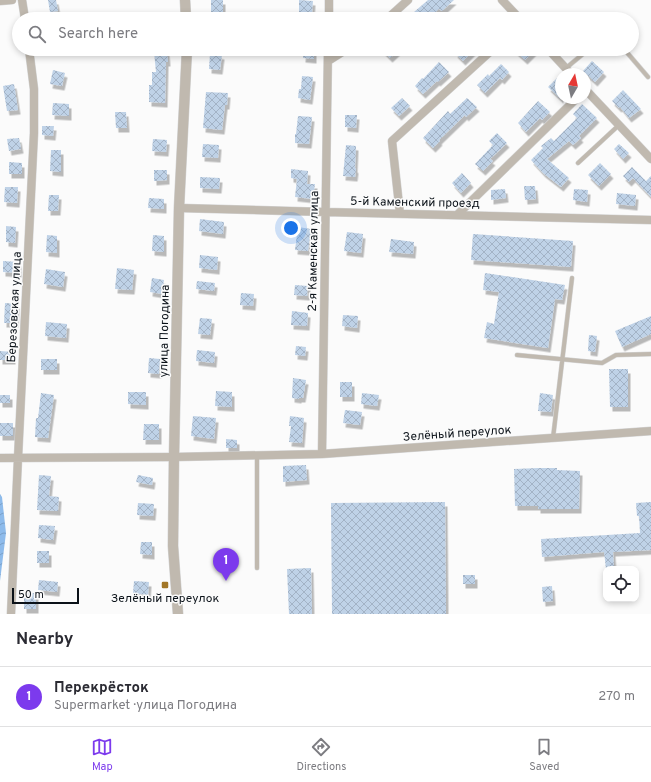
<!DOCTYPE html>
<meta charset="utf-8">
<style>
:root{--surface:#fff;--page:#f7f7f7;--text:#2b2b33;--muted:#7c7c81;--line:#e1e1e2;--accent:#7c3aed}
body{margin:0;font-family:Overpass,sans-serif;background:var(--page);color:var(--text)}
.controls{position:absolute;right:12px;bottom:12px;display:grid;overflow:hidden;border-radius:8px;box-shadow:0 2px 6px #0003}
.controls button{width:36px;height:36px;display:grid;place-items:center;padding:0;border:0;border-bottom:1px solid var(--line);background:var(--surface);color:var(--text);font:20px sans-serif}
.compass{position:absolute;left:555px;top:68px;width:36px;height:36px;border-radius:50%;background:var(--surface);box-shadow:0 2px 6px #0003;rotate:9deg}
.scale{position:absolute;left:12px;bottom:10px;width:67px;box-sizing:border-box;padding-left:4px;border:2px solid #0b1219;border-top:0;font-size:11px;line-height:14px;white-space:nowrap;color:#0b1219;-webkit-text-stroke:3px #fbfbfb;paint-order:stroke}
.you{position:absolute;left:291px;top:228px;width:14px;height:14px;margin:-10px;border:3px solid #fff;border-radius:50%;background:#1a73e8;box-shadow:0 0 0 6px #1a73e833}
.badge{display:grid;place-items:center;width:26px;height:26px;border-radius:50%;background:var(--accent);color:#fff;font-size:13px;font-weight:700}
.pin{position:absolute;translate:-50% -33px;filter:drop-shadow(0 1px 2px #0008)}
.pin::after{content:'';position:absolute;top:21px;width:14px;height:12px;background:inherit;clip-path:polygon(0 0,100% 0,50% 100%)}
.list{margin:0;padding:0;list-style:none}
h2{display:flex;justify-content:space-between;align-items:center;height:52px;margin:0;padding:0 16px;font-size:17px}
h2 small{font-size:13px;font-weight:400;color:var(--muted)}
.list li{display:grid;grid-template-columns:26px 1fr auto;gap:12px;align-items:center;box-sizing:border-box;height:60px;padding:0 16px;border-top:1px solid var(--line)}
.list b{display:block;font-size:15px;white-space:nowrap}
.list p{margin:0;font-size:13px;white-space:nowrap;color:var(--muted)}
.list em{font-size:13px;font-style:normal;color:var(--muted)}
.icon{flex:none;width:22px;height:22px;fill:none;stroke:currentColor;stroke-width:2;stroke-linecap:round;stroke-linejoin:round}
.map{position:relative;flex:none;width:651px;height:614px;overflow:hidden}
.search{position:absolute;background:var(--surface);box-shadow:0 2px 6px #0003;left:12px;right:12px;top:12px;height:44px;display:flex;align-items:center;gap:10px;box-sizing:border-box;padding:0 14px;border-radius:22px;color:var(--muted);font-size:15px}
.sheet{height:112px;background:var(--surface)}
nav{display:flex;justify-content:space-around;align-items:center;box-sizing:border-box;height:56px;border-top:1px solid var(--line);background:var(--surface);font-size:11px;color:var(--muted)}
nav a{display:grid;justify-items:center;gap:2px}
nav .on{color:var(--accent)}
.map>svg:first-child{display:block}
.water{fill:url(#water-waves)}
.building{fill:url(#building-cross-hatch);filter:url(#shadow)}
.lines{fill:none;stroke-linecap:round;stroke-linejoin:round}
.service-casing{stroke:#d5d6d7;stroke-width:5}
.minor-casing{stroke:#d5d6d7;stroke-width:9}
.tertiary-casing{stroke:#d5d6d7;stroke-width:11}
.service{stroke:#c0b9af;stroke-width:4}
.minor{stroke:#c0b9af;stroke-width:8}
.tertiary{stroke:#c0b9af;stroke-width:10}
.poi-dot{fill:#a27627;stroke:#fbfbfb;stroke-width:1.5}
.labels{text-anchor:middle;stroke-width:3;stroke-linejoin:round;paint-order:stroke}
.street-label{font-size:12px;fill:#0b1219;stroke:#fbfbfb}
.poi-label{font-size:12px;fill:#0b1219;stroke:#fbfbfb}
</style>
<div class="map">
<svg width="651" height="614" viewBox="0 0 651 614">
<defs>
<pattern id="water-waves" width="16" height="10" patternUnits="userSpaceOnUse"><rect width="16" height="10" fill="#8ebbeb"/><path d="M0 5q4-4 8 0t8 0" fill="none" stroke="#79a0c9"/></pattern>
<pattern id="building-cross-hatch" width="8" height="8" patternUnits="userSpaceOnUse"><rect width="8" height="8" fill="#bfd2e7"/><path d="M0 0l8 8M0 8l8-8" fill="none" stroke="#a3b3c6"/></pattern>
<filter id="shadow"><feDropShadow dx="2.5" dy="4.5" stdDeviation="0" flood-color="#0004"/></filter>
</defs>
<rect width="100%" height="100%" fill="#fbfbfb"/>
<path class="water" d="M0,494L2,497L6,533L0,581Z"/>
<path class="building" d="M48,0H56L58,11L50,12Z
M211,0H223V13H211Z
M299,0L313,1L312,13L299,12Z
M428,0H454L442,11L439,9L428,19H420L414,12Z
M304,49H314V59L303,58Z
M381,49H400L390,58Z
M459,49H475L463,61L455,53Z
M513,49H536L525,60Z
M167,51L168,62H166L165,103L149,102V85H152V72H156L154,52Z
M210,53L222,55L220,70L209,69Z
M592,61L604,72L595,82L583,71Z
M439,62L449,72L438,82L437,81L423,94L415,86L422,78L423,79Z
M501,64L509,72L502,80L500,78L485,93L477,85L488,74L489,76Z
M53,70L65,73L62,86L50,84Z
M302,76L313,77L310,100L298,98L299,89H301Z
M557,78L561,83V99L548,87Z
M14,84L18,110L7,111L3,86Z
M623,90L641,109L629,118L620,107L619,108L612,101Z
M206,92L228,93L227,105H225L222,130L203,128Z
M402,98L410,106L399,116L391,108Z
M467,98L477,107L466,117L465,115L439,140L440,141L433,148L423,138L448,111L450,114Z
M538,101L550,112L542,120L540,118L526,132L518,123Z
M53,103L69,104V116L52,115Z
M582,104L597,118L579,136L581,138L573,145L569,141L547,159L569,178L561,187L543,173L531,160L543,148L541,146L551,138L554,141L577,118L573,114Z
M115,112H126L127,128H116Z
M345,115H357L356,128L345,127Z
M298,116L312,117L309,144L295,143V134H296Z
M42,126H54L53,136L42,135Z
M497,133L507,143L490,159L493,161L483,171L475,164L493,145L489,141Z
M19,138L21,149L9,151L7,139Z
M153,139L167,140L166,152L152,151Z
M203,144L219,145L218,158L202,157Z
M619,144L629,153L623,159L614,149Z
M346,145L356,146L355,168L356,169L355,177L343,176Z
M51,150H61V172L50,171Z
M9,162L22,163V174H9Z
M600,163L611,174L599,186L588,175Z
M632,167L646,181L651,176V197L633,178L629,182L623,176Z
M291,169L308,171L307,184H315L313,199L295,197L297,179L291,178Z
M154,170H167V180L154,181Z
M462,173L471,183L461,193L452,183Z
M200,177L220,178L219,189L200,188Z
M524,186H535L536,199L525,200Z
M5,187H18L17,203L4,202Z
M505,189L506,198L491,200V190Z
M574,189L588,190L587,202L573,200Z
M617,193L636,195L635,206L616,204Z
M49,195H59L58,211H48Z
M149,198L164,199V209L148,208Z
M200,219L224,222L223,234L199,231Z
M6,226L16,227L15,243L6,242Z
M298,227L311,229L308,251L295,250Z
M347,232L363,234L361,253L344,251Z
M473,234L573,241L571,267L471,260Z
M47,235L57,236V253L46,252Z
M153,235L164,236V252L152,251Z
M391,239L414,242L413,254L389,252Z
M200,255L218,257L217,270L199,268Z
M3,261L19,262V273L3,272Z
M117,268L134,270L132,290L115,289Z
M46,269L65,272L63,287L44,284Z
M485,273L565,285L562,300L555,299L548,348L484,338L487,322L494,324L499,292L483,290Z
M152,278L164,280L162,294L150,292Z
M197,281L215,283L214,291L196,289Z
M295,285L308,286L307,296L294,295Z
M241,293L254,294L253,306L240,305Z
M5,303L17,304L16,323H4Z
M292,311L308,313L307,326L291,325Z
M343,315L358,316L357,328L342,326Z
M651,316V334L622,347L615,331Z
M200,318L212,319L210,335L198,334Z
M46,322L67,324L66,338L45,336Z
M589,335L597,336L595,352L588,351Z
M296,346L306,347L305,356L295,355Z
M197,350L215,352L214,363L196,361Z
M0,351L13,352V360H0Z
M149,358L160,359L159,374L148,373Z
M41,359H57V370H41Z
M609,369H628V407H610Z
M293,378L306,380L303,398H299V399L292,398Z
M340,382H352V397H340Z
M216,391L232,392V407L215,406Z
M128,392H146V405L128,404Z
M41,393L54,395L48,438L35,437L36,418H38Z
M362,393L379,395L377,406L361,404Z
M540,393L553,395L551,412L538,411Z
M0,395H10V403H0Z
M345,410L362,412L360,425L343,423Z
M193,416L216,418L214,439L191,436Z
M290,416L304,418L302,443L289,442L291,426H289Z
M0,423H13V436H0Z
M144,424H159V440H143Z
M226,439L237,440V448H226Z
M306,465L307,480L283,482V466Z
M538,468H557V470L580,471L579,509H538V506H515L514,469Z
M39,475L51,476L49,496L59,497L58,511L37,510Z
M138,475L153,478L152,485L136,482Z
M445,502L446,614H332L331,503Z
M651,502V550L613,552L614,569H606L604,552L542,557L541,539L640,533L639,516H637L636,503Z
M138,503L154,504L153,516L137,515Z
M39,525L55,526L53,540L38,538Z
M141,542H152V555L140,554Z
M37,551H49V563H37Z
M311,568L312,614H289L287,569Z
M463,575H475V584H463Z
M39,580L58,582L57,592L38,590Z
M134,581L149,582L148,595L133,593Z
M552,586L553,601L543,602L542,587Z
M24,593H36V609H24Z"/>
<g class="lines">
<g class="service-casing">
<path id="service" d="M624,49L648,77
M566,68L589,49
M578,163L619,125
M517,355L602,363L616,355L651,354
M553,438L572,278
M257,456V568"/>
</g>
<g class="minor-casing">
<path id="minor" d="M22,0L25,19
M502,0L520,19
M0,1L12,0
M329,19V0
M387,19L408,0
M548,49L571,74
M328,61L347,49
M585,89L651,159
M179,208L325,212L651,220
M400,214L392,141L493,49
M457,215L577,98
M322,454L328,49
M0,458L174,457L322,454L651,431
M11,614L18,458L34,133V89L29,49"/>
</g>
<g class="tertiary-casing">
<path id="tertiary" d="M185,0L186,19
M178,614L173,546L174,457L179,208L187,49"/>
</g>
<use href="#service" class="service"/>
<use href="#minor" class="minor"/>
<use href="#tertiary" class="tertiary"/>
</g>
<rect class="poi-dot" x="161" y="581" width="8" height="8" rx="2"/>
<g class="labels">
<g class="street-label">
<text transform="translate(415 202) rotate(1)" y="4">5-й Каменский проезд</text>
<text transform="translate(313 251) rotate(-89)" y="4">2-я Каменская улица</text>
<text transform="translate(14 307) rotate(-87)" y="4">Березовская улица</text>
<text transform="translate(164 331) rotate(-89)" y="4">улица Погодина</text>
<text transform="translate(457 433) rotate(-4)" y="4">Зелёный переулок</text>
</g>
<g class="poi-label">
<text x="165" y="602">Зелёный переулок</text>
</g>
</g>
</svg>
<div class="controls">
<button><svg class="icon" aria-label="locate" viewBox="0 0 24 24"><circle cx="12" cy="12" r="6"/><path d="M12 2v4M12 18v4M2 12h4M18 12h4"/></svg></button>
</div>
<svg class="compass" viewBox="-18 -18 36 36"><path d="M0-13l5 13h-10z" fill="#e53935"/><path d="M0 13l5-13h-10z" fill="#7c7c81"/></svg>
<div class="scale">50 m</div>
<div class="you"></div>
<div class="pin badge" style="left:226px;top:581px">1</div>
<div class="search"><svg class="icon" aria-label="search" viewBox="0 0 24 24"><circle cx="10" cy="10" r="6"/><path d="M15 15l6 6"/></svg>Search here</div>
</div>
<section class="sheet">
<h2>Nearby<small></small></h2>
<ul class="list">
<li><span class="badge">1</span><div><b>Перекрёсток</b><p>Supermarket · улица Погодина</p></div><em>270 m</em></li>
</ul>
</section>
<nav>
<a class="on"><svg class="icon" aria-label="map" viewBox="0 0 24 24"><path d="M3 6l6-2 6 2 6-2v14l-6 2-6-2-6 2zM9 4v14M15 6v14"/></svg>Map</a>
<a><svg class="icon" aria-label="directions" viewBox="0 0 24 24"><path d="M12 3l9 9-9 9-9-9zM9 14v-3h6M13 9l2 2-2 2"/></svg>Directions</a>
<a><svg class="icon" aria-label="saved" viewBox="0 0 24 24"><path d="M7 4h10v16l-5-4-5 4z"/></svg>Saved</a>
</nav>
